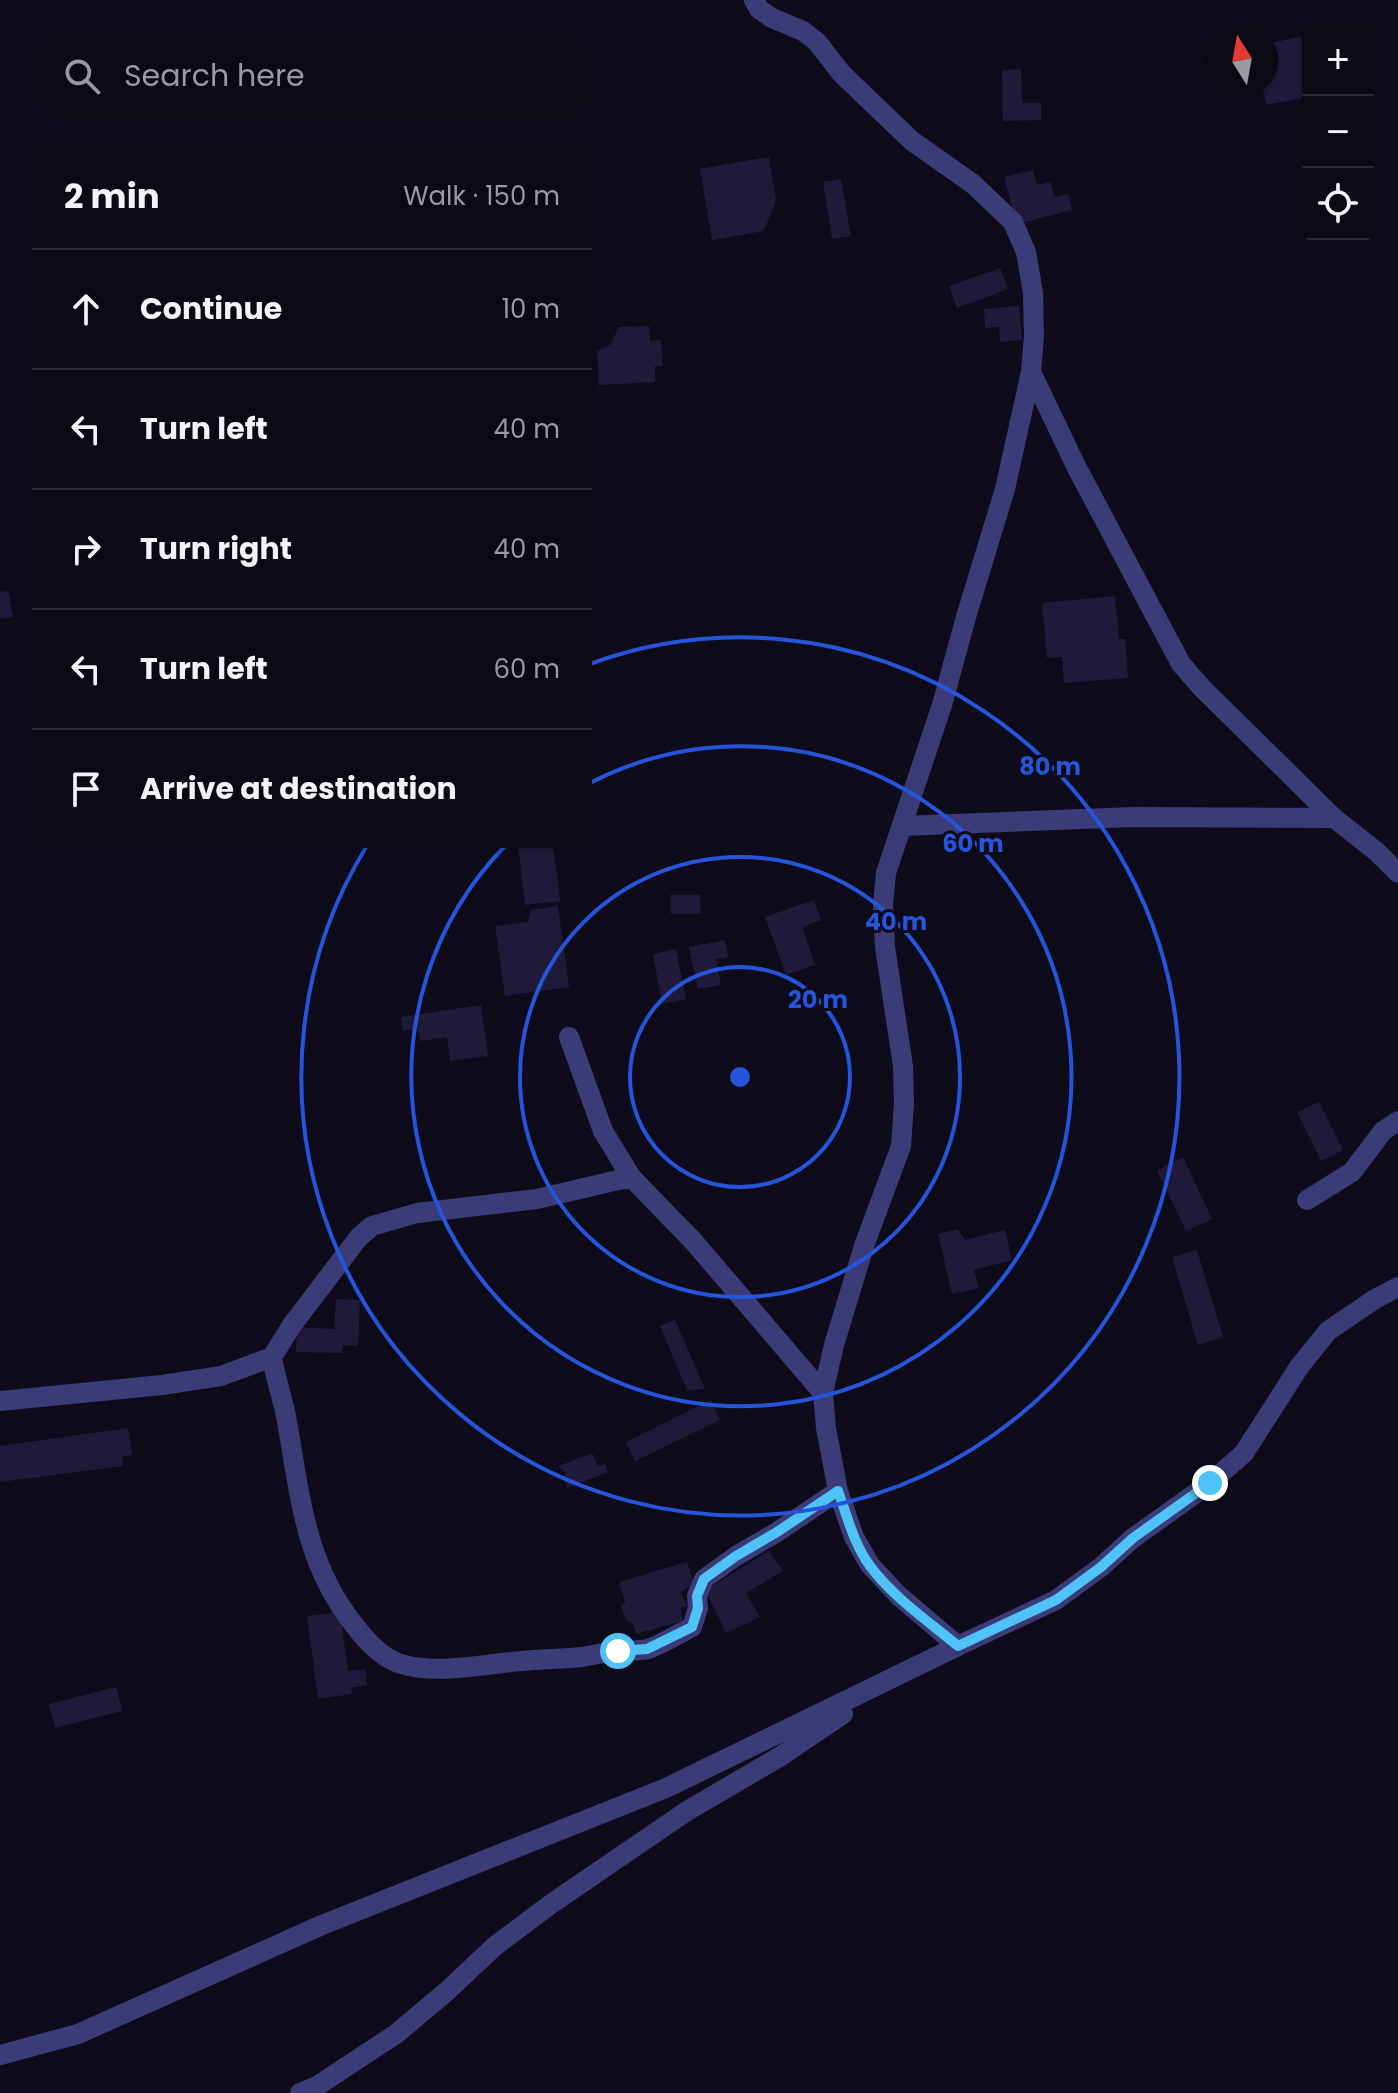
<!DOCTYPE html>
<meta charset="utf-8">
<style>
:root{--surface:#0a0914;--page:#181722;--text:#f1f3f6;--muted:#999aa0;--line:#2a2a34}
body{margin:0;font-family:Poppins,sans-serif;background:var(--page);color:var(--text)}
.controls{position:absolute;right:24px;top:24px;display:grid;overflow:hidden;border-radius:8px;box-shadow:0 2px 6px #0004}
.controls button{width:72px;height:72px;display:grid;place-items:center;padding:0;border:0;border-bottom:2px solid var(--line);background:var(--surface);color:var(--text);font:40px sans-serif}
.compass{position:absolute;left:1206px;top:24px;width:72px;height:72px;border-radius:50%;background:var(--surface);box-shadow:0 2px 6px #0004;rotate:349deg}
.stop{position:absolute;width:24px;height:24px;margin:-18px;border:6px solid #4fc3f7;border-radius:50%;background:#fff}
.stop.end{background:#4fc3f7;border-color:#fff;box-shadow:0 2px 8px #0008}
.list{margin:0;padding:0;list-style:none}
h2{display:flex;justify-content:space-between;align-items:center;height:104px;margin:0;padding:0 32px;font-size:34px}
h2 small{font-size:26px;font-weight:400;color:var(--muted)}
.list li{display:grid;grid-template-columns:52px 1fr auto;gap:24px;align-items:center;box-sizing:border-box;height:120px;padding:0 32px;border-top:2px solid var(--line)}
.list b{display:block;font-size:30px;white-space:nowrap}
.list em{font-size:26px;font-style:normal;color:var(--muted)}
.icon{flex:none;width:44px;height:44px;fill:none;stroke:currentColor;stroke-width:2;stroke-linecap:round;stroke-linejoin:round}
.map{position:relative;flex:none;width:1398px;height:2093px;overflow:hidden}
.search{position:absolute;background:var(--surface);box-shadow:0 2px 6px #0004;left:32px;top:32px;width:560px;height:88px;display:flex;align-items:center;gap:20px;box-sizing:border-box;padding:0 28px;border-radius:44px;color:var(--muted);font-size:30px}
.panel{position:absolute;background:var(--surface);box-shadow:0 2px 6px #0004;left:32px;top:144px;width:560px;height:704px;border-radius:8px}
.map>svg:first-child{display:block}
.building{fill:#1f1a3a}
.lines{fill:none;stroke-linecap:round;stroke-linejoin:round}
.street{stroke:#3b3c77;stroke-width:20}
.route{stroke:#4fc3f7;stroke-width:10}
.ring{fill:none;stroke:#2654da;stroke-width:4}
.centre{fill:#2654da;stroke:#0e0c1b;stroke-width:4}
.ring-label{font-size:24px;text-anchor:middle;font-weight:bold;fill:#2654da;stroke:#0e0c1b;stroke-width:6;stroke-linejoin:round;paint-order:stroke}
</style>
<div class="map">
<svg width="1398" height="2093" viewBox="0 0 1398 2093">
<rect width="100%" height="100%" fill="#0e0c1b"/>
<path class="building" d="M1308,35V97L1266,105L1263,90L1255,92L1254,84H1266V44Z
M1021,69L1022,103H1041V120L1003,121L1002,70Z
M769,157L776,200L764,231L712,240L700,169Z
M1033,170L1037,185L1051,182L1054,197L1068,194L1072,210L1017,224L1004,177Z
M841,179L851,236L832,239L823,182Z
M1000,268L1008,289L957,308L949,286Z
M1019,306L1022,340L1000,342L999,327L985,328L984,309Z
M649,326L650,341L661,340L663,366H655V382L599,385L597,351L610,345L619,327Z
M8,591L13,617L0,619V592Z
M1115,596L1119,639H1125L1128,678L1064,683L1062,657L1047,658L1042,603Z
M518,844H553L560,901L525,905Z
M670,895H700L701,914H671Z
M814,900L821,920L802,927L815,965L786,975L765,917Z
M558,906L569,987L505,996L495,926L528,922L531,910Z
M725,940L728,957L716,959L721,985L698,989L689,947Z
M676,949L686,999L662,1004L653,954Z
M481,1005L488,1056L450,1061L447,1037L420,1041L418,1029L403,1031L401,1017Z
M1319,1102L1343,1150L1321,1161L1297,1112Z
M1183,1157L1212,1219L1186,1231L1157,1170Z
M958,1229L965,1240L1005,1230L1012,1260L974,1270L979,1288L952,1294L938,1234Z
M1197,1250L1223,1337L1198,1345L1172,1257Z
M336,1299L360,1300L358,1346L343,1345L342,1353L296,1352L297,1327L334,1329Z
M675,1320L705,1389L687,1390L660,1326Z
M711,1400L720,1420L635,1461L626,1442Z
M128,1428L132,1455L122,1456L123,1466L0,1482V1446Z
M592,1453L598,1466L605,1464L608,1472L567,1488L564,1477L565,1473L559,1466Z
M769,1551L783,1571L746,1593L760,1617L726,1633L705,1590Z
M687,1562L694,1584L680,1592L688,1606L680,1608L683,1621L636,1634L633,1623L626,1620L621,1607L625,1602L619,1582Z
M340,1612L348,1671L365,1669L367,1685L351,1688L352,1694L318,1699L307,1616Z
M116,1687L122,1711L55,1728L49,1704Z"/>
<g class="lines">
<path class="street" d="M1031,372L1077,468L1181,664L1202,688L1334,818L1377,852L1398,873
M902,826L1134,817L1334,818
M569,1037L603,1131L631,1177L694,1242L823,1393
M1307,1200L1352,1172L1383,1131L1398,1121
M272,1357C275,1377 282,1396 286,1416C300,1493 304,1563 355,1626C367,1642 382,1658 401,1664C437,1675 484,1664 522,1661C542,1659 562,1659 582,1657C594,1655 606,1652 618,1651C628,1650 639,1651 648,1649C663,1644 678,1634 692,1627L698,1608L697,1596L704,1579L736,1556L777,1532L838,1491
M0,1401L162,1385L221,1376L272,1357L292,1325L359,1237L372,1226L417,1213L537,1199L631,1177
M945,1652L1056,1600L1101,1567L1133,1538L1210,1483L1244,1453L1299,1367L1328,1331L1375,1299L1398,1287
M0,2055L78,2034L322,1925L666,1788L958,1646L899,1596L870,1565L854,1537L838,1491L826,1428L823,1393L834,1345L864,1246L901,1146L904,1104L903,1066L885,947L883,904L886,873L942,705L966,617L1005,489L1031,372L1034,336L1033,293L1026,252L1013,222L973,184L912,141L842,74L817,42L803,31L772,18L759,9L754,0
M300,2093L317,2086L396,2034L446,1992L495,1946L551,1904L687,1811L781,1756L843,1714"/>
</g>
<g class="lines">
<path class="route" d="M618,1651L647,1649L692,1627L698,1608L697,1596L704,1579L736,1556L777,1532L838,1491C847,1516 854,1544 870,1566C893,1597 928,1621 958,1646L1056,1600L1101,1567L1133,1538L1210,1483"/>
</g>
<g class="ring">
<circle cx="740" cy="1077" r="110"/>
<circle cx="740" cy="1077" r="220"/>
<path d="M590 783A330 330 0 1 1 505 846"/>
<path d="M590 664A439 439 0 1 1 368 844"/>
</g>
<circle cx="740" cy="1077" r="12" class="centre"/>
<g class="ring-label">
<text x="1050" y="775">80 m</text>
<text x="973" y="852">60 m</text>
<text x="896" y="930">40 m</text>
<text x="818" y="1008">20 m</text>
</g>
</svg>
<div class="controls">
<button>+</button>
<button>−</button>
<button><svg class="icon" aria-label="locate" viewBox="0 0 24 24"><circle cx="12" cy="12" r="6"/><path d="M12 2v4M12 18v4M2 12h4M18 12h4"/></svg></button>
</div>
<svg class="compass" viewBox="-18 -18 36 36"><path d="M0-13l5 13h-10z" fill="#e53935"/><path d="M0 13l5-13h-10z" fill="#999aa0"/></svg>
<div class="stop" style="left:618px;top:1651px"></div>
<div class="stop end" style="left:1210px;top:1483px"></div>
<div class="search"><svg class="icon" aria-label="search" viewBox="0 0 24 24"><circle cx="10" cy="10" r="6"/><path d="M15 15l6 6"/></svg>Search here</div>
<section class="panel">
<h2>2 min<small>Walk · 150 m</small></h2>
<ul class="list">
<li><svg class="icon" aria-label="ahead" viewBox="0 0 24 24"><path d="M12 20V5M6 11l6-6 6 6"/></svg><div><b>Continue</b></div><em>10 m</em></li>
<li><svg class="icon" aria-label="left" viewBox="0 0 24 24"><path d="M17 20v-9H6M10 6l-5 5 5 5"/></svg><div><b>Turn left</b></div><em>40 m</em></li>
<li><svg class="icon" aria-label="right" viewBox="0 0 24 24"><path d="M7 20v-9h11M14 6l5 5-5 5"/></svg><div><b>Turn right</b></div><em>40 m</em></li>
<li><svg class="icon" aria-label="left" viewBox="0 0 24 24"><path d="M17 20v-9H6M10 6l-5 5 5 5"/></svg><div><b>Turn left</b></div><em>60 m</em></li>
<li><svg class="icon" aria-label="arrive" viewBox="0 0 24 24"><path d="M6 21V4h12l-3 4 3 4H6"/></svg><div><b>Arrive at destination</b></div></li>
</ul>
</section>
</div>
